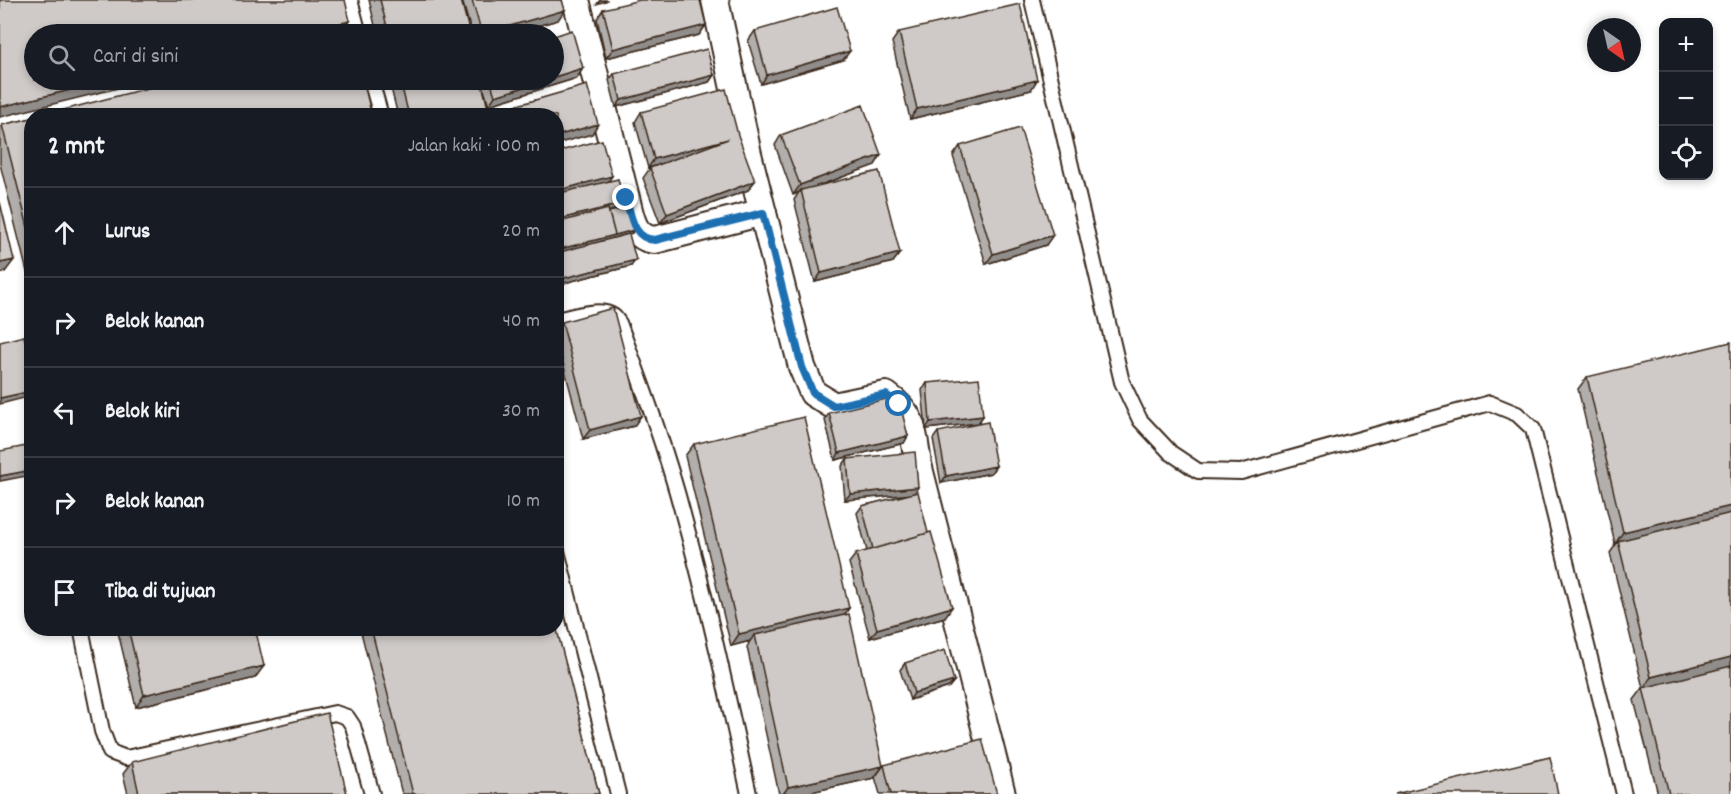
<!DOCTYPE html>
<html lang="id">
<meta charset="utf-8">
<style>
:root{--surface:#171b24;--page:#20242c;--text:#f1f3f6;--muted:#9ea1a6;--line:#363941}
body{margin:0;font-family:Dekko,sans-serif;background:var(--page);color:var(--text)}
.controls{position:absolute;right:18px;top:18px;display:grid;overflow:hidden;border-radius:12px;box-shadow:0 3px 9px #0003}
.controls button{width:54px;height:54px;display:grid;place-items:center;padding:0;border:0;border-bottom:2px solid var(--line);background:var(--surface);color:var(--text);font:30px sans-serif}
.compass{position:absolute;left:1587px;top:18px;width:54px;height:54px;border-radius:50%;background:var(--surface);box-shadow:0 3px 9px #0003;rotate:146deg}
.stop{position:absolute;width:18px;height:18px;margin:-14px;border:4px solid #1f6fb2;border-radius:50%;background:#fff}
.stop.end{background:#1f6fb2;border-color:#fff;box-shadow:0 2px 6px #0008}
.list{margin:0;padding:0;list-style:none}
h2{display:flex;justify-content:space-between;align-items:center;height:78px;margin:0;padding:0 24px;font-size:26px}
h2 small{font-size:20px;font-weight:400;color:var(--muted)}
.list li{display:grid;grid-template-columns:39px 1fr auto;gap:18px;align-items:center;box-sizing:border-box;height:90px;padding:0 24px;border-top:2px solid var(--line)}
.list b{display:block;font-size:22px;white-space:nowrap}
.list em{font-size:20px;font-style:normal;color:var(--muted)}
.icon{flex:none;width:33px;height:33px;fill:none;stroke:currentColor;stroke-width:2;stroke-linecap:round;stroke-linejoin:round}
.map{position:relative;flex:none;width:1731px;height:794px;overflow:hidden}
.search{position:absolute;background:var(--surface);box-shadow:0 3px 9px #0003;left:24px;top:24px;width:540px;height:66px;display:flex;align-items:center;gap:15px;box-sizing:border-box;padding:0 21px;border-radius:33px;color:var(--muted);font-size:22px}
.panel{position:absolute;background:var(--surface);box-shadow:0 3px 9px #0003;left:24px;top:108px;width:540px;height:528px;border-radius:24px}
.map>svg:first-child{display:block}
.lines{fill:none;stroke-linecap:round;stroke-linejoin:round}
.service-casing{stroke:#3b2a1e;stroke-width:18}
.minor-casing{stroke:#3b2a1e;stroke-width:30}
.service{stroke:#fff;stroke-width:14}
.minor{stroke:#fff;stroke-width:26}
.wall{fill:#b2aeab;stroke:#3b2a1e;stroke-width:1.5}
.shaded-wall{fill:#918d8b;stroke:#3b2a1e;stroke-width:1.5}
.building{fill:#cfcac7;stroke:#3b2a1e;stroke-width:1.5}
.route{stroke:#1f6fb2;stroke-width:8}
</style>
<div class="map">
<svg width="1731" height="794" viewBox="0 0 1731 794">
<rect width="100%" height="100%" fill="#fff"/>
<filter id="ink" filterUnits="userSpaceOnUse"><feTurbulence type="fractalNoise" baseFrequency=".0167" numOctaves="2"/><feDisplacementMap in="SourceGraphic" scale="12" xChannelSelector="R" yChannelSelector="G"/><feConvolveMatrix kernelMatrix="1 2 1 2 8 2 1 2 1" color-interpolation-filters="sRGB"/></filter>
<g filter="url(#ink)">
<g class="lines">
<g class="service-casing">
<path id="service" d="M350,0L359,34
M1032,0L1122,382L1140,420L1171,453L1198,471L1241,472L1490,403L1517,414L1533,429L1624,794
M371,80L381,116
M556,320C571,317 600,307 613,316C616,318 617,321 619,323C643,387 667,452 684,518C709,609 729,702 749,794
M556,547L618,794
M81,628L102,731L110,752L126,758L335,713L347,717L353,726L372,794"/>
</g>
<g class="minor-casing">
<path id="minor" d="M576,0L626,198C631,216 632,238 655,240L763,212
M715,0L748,154L802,367L813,393L834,406L886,395C915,415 913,432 918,464L1002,794"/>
</g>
<use href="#service" class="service"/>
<use href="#minor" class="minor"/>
</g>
<path class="wall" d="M369,0H461L470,34H377Z
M462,0H562L558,20L508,34H472Z
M603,9L706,25L699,35L606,58L597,19Z
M755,31L843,60L761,84L748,41Z
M899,32L1031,90L910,119L892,42Z
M583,68L577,78L489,105L484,90L490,116H398L389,80H554Z
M614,74L714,75L709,82L616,107L609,80Z
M641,112L748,190L660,223L643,178L650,168L658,165L648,168L635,122Z
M32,118V271L27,272L0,164V128L2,125Z
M781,135L881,155L875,165L816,187L900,253L893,262L815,282L794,200L799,192L793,195L775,145Z
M960,146L1046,245L986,264L953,156Z
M556,152L609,181L624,203L619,209L632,233L612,239L631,266L556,285Z
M562,322L634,426L583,439L556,336V329Z
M1587,377L1731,794H1658L1634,700L1643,688L1610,553L1617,543L1615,544L1578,389Z
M927,383L983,416L978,423L926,429L922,390Z
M829,413L908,436L904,443L835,460L825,420Z
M938,432L996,466L991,473L941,483L933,439Z
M694,444L849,608L844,615L874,778L802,794H779L747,647L750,641L731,646L685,456Z
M847,459L914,493L945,617L870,638L849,563L856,554L867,551L857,513L862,506L912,494L845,500L842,466Z
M117,628H255V678L136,707Z
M360,628H556L599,794H402Z
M905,663L954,681L949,687L910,700L900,670Z
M132,762L347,794H128L123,774Z
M884,765L997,794H880L875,777Z"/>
<path class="shaded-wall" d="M600,0H608L597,4Z
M565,10L558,20L508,34H482Z
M350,21L341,33L334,34H293Z
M706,25L699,35L606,58L613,49Z
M850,51L843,60L761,84L767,75Z
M583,68L577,78L489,105L495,96L547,80H554V77Z
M714,75L709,82L616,107L621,100Z
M111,80H151L0,117V107Z
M1037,80L1031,90L910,119L917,109Z
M598,124L592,134L556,144V136Z
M728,139L722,148L648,168L654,159Z
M881,155L875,165L801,192V190L799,192L793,195L800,185Z
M612,176L608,182L556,196V191Z
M755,181L748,190L660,223L667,214Z
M624,203L619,209L556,225V220Z
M634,230L632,233L556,254L560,249Z
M1053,235L1046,245L986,264L993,254Z
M900,253L893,262L815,282L821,273Z
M14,260L5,272L0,273V263Z
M636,260L631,266L556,285V280Z
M32,391V396L0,404V398Z
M641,416L634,426L583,439L590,430Z
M983,416L978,423L926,429L930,422Z
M908,436L904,443L835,460L839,453Z
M996,466L991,473L941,483L946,476Z
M32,470V475L0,481V476Z
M918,487L914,494L845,500L850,494Z
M1731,506V516L1618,541L1617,543L1615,544L1623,532Z
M952,607L945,617L870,638L877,629Z
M849,608L841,620L755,635L750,641L731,646L739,634Z
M1731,657V667L1643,689L1651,677Z
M264,666L255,678L136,707L144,695Z
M954,681L949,687L910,700L914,693Z
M883,766L874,778L802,794H783L788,787Z"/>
<path class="building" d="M0,0H345L350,21L293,34H34V80H111L0,107Z
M380,0H461L470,34H389Z
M472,0H562L565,10L482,34Z
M640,0H700L706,25L613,49L603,9Z
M1020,4L1037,80L917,109L899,32Z
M837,7L850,51L767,75L755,31Z
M572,30L583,68L554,77V36Z
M707,49L714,75L621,100L614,74Z
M179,80H363L372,116H40Z
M400,80H481L490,116H409Z
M490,80H547L495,96Z
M587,85L598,124L556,136V116H498L497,111Z
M726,89L738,135L755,181L667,214L650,168L728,139L654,159L641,112Z
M863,105L881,155L800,185L781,135Z
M32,118V243L2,125Z
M1020,128L1053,235L993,254L960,146Z
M602,140L612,176L556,191V152Z
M879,171L900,253L821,273L801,190Z
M618,179L624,203L556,220V194Z
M0,202L14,260L0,263Z
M629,207L634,230L615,235L609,212Z
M608,209L615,235L560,249L556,236V223Z
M629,234L636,260L556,280V253Z
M613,308L641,416L590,430L562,322Z
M24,336L32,366V391L0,398V342Z
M1731,342V506L1623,532L1587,377Z
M979,378L983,416L930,422L927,383Z
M898,396L908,436L839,453L829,413Z
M804,417L849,608L739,634L694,444Z
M988,422L996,466L946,476L938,432Z
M32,445V470L0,476V451Z
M915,452L918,487L850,494L847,459Z
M918,492L928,533L873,549L862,506Z
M1731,513V657L1651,677L1618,541Z
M931,532L952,607L877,629L856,554Z
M849,614L883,766L788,787L755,635Z
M556,626L599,794H413L371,628H556Z
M128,628H255L264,666L144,695Z
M945,650L954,681L914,693L905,663Z
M1731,666V794H1669L1643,688Z
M327,713L347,794H139L132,762Z
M982,739L997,794H891L884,765Z
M1550,757L1558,794H1395Z"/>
</g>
<g class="lines" filter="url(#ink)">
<path class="route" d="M626,198C631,216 633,239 655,240L763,213L802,367L813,393L834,406L886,395L899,404"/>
</g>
</svg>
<div class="controls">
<button>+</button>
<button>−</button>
<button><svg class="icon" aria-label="locate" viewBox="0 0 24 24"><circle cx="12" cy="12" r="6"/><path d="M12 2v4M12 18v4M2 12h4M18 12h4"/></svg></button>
</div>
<svg class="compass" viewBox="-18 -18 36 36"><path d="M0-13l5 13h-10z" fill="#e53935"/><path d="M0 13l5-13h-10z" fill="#9ea1a6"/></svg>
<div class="stop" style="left:899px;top:404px"></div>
<div class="stop end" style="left:626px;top:198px"></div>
<div class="search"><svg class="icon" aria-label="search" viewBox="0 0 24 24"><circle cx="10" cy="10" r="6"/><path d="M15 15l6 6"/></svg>Cari di sini</div>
<section class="panel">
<h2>2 mnt<small>Jalan kaki · 100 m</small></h2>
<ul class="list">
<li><svg class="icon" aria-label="ahead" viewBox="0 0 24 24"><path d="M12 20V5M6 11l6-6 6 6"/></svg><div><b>Lurus</b></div><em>20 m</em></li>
<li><svg class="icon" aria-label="right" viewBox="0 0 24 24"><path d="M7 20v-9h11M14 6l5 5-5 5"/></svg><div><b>Belok kanan</b></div><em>40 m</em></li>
<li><svg class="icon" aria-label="left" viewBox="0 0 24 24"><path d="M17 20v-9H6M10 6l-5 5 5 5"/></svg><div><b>Belok kiri</b></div><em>30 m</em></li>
<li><svg class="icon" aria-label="right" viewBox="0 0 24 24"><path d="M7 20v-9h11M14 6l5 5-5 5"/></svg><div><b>Belok kanan</b></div><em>10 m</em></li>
<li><svg class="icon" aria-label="arrive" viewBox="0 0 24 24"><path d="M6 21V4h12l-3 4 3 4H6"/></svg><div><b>Tiba di tujuan</b></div></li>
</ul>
</section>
</div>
